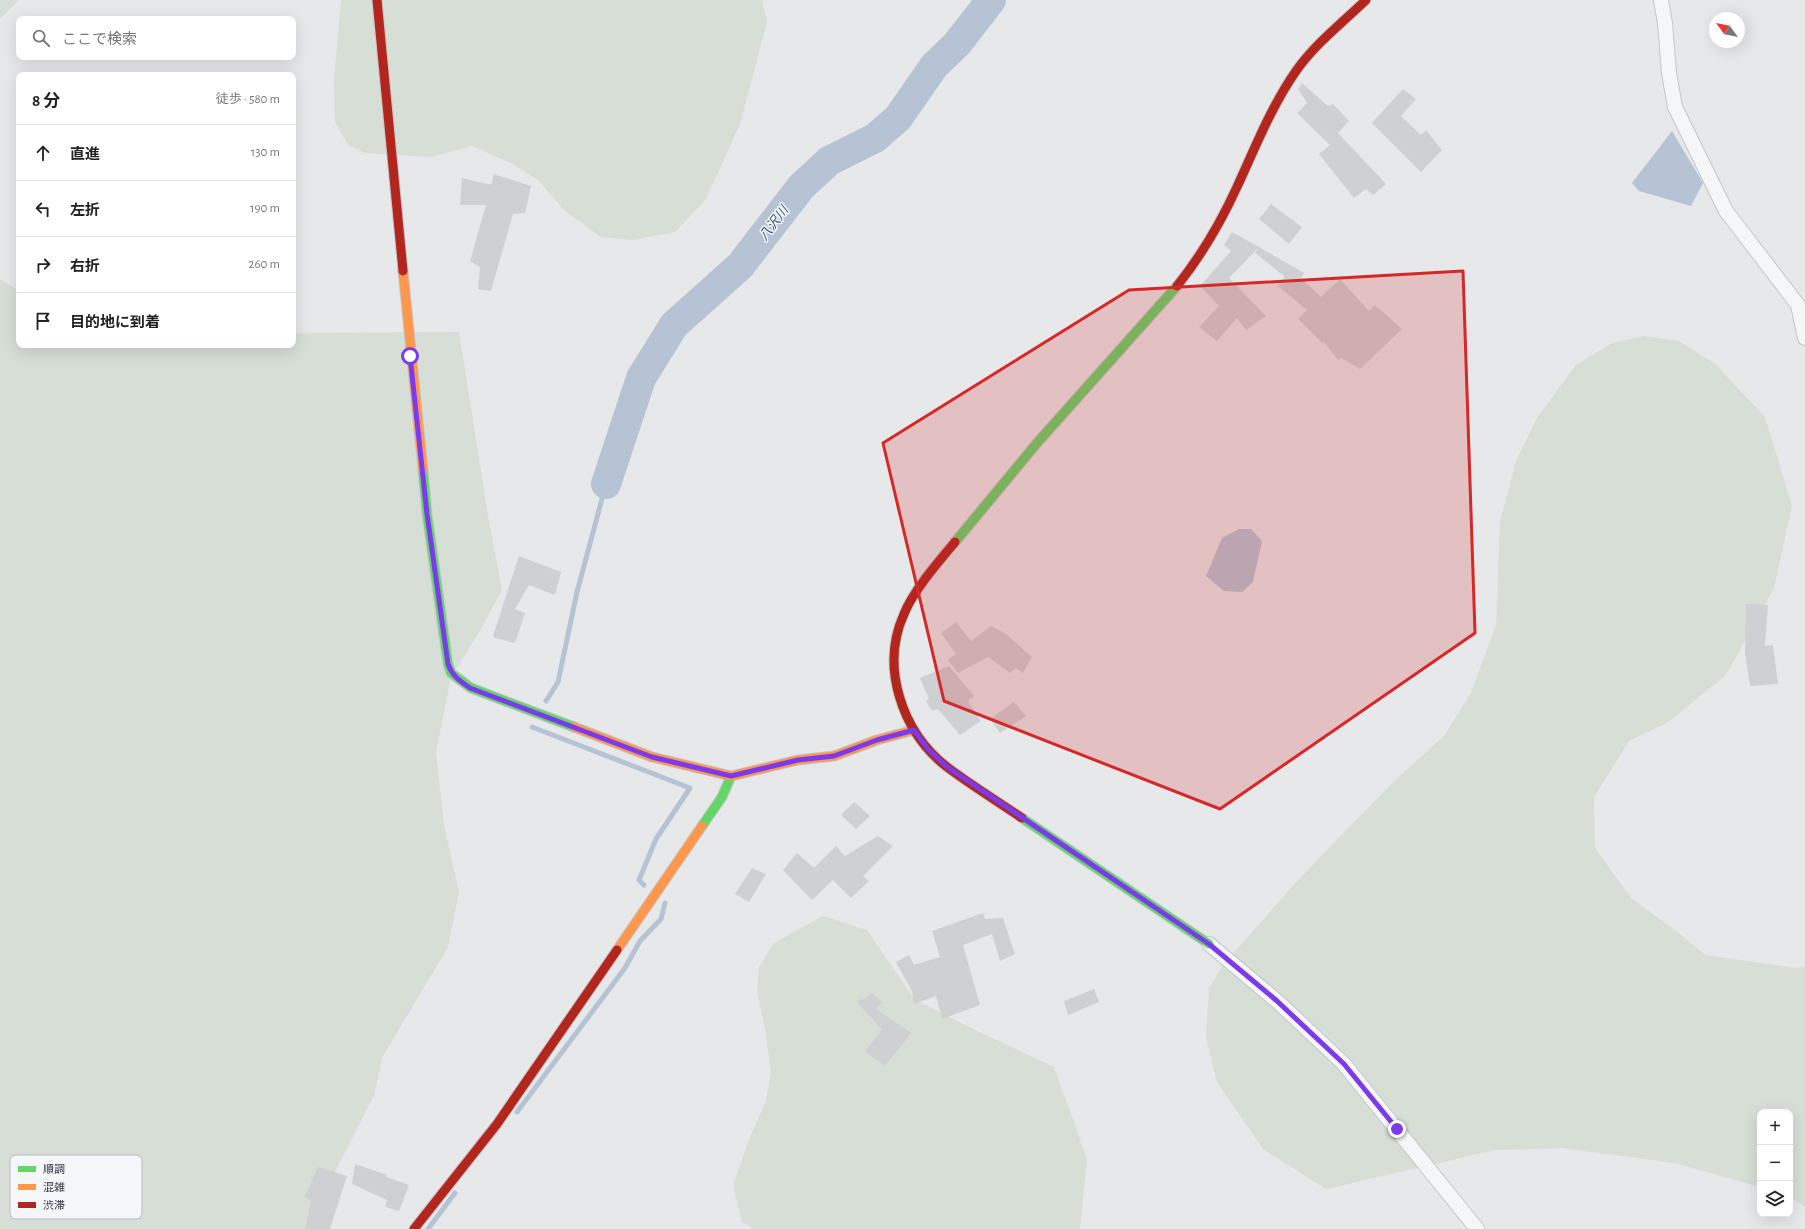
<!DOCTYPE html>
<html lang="ja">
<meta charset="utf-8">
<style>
:root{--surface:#fff;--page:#f2f2f2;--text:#222;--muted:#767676;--line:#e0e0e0}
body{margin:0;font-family:"Alegreya Sans","Noto Sans JP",sans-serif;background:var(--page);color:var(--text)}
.controls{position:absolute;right:12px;bottom:12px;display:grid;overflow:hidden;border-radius:8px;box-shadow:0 4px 16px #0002}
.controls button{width:36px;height:36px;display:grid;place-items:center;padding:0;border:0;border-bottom:1px solid var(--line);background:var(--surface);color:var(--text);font:20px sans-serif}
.compass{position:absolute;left:1709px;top:12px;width:36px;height:36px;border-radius:50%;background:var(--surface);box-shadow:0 4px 16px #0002;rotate:302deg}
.stop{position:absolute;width:12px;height:12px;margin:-9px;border:3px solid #7c3aed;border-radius:50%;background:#fff}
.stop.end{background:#7c3aed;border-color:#fff;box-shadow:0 1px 4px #0008}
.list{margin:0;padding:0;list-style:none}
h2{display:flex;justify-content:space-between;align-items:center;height:52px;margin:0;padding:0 16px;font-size:17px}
h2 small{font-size:13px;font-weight:400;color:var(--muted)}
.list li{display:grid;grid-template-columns:26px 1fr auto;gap:12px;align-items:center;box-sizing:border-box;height:56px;padding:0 16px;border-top:1px solid var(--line)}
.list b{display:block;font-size:15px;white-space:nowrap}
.list em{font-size:13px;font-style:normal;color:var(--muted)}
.icon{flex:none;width:22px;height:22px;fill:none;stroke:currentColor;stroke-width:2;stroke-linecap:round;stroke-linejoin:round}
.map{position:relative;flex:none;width:1805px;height:1229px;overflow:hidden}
.search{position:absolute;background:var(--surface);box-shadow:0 4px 16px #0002;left:16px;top:16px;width:280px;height:44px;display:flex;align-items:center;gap:10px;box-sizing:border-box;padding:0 14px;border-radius:8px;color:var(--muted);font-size:15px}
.panel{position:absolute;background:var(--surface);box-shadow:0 4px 16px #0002;left:16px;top:72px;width:280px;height:276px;border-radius:8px}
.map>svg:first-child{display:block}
.green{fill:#d6ded6}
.water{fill:#b6c3d4}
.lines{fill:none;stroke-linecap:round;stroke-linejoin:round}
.stream{stroke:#b6c3d4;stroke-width:5}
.river{stroke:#b6c3d4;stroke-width:30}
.building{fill:#ced0d2}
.street-casing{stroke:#c4c6c8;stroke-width:16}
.fast-casing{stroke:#c4c6c8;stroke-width:11}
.slow-casing{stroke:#c4c6c8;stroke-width:11}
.jam-casing{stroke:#c4c6c8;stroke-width:11}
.street{stroke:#f5f6f7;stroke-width:14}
.fast{stroke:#63d668;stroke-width:9}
.slow{stroke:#ff974d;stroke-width:9}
.jam{stroke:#b3261e;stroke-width:9}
.route{stroke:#7c3aed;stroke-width:5}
.marked{fill:#d62828;fill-opacity:0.2;stroke:#d62828;stroke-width:3;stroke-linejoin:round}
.labels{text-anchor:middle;stroke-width:3;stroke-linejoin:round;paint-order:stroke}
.water-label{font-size:13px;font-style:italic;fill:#375177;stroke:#f4f6f9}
.key{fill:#f4f6f9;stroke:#b8bcc3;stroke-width:1}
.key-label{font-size:11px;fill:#2c3444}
</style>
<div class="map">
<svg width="1805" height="1229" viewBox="0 0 1805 1229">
<rect width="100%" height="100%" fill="#e6e8ea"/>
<path class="green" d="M0,0H19L0,19Z
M341,0H762L767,22L740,124L706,199L675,232L633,240L601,237L565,211L538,180L511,163L472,146L431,157L365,153L348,145L335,122L334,80Z
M0,279L19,291V345H293V333L459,332L488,516L502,590L479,632L451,677L436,752L444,826L459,892L448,947L383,1056L374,1095L306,1229H0Z
M1644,336L1679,341L1715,364L1765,417L1792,506L1774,588L1726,675L1668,722L1629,741L1594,797L1595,848L1631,898L1680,934L1705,955L1796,968L1805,967V1207L1790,1197V1112H1760V1187L1675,1163L1562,1148L1495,1150L1326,1189L1263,1149L1217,1082L1206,1037L1209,988L1224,964L1299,879L1393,782L1444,736L1471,693L1496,625L1500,522L1516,461L1537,418L1576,365L1612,343Z
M823,916L867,930L914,999L973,1029L1054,1067L1087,1159L1080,1229H754L742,1222L733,1185L750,1137L766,1101L771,1072L765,1029L757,991L759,967L774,943Z"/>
<path class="water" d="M1672,131L1703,183L1691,206L1639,191L1632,183Z
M1239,529H1251L1262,541L1253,582L1242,592L1224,591L1206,576L1222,538Z"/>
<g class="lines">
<path class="stream" d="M546,701L558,682L577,592L606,484
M532,727L690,788L656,839L639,880L644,885
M517,1112L625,968L640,941L661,919L665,903
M428,1229L455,1193"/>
<path class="river" d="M606,484L641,378L674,325L740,266L801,187L829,161L875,138L898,118L934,66L957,44L991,0"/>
</g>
<path class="building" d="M1302,83L1328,106L1333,104L1349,121L1338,133L1386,184L1373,195L1366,189L1354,198L1319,154L1330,145L1297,113L1307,103L1298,89Z
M1403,89L1416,99L1401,116L1421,135L1426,130L1442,150L1421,172L1372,123Z
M494,174L531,186L525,213L513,214L491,291L478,289L480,267L470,261L486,205H460L462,178L491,185Z
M1271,204L1302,227L1289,244L1259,219Z
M1232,232L1259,247L1229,278L1266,316L1246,330L1237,318L1217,341L1199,327L1219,306L1200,286L1231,251L1224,245Z
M1259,247L1304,273L1301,278L1321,297L1340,279L1369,311L1375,305L1402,329L1360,369L1341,358L1338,360L1324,342L1323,344L1298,319L1307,310L1278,286L1285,277L1255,253Z
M519,556L561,572L555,595L529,585L515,609L525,613L515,643L495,638L493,636Z
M1746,604L1768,605L1765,646L1773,645L1778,684L1750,686L1745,653Z
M956,622L971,641L991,626L1006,634L1032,657L1023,673L1016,668L1010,673L988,657L958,673L948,660L956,654L941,633Z
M949,666L974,696L968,701L981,721L960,735L938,709L932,711L926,701L929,699L920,678Z
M1014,702L1026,716L1000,733L990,719Z
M854,802L870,816L856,829L841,815Z
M878,836L893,846L863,876L869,881L851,898L833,880L812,900L783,870L797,853L814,868L836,846L845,856Z
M752,868L766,874L749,902L735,894Z
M983,913L985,919L1003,918L1015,954L1000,961L992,934L963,945L980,1005L942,1019L936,996L914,1004L912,991L896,962L909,955L914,965L940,957L932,931Z
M1094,989L1099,1002L1068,1015L1064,1001Z
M872,993L882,1002L876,1009L911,1033L885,1066L865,1051L882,1030L857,1002L860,998L863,1000Z
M355,1164L387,1175L386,1177L409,1185L399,1211L385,1207L387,1200L352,1184Z
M318,1167L347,1176L330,1229H305L311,1201L305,1196Z"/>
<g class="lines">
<g class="street-casing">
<path id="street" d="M1661,0L1665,23L1669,73L1675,107L1726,211L1798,305L1805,338
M1209,944L1277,1001L1344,1064L1477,1229"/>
</g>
<g class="fast-casing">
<path id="fast" d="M423,470L427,514L448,664L451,673L471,688L574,727
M955,542L1037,443L1177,286
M1022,818L1209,944
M702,826L722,797L731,776"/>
</g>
<g class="slow-casing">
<path id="slow" d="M403,271L423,470
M574,727L652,757L731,776L798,760L834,756L877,740L914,730
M617,950L702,826"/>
</g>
<g class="jam-casing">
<path id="jam" d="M377,0L403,271
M1177,286C1201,256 1221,222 1237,187C1255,148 1271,107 1296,71C1315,44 1342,23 1366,0
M955,542C939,561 913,591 904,614C880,667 902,732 947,767C971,785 997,801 1022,818
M414,1229L497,1124L617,950"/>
</g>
<use href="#street" class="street"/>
<use href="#fast" class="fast"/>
<use href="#slow" class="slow"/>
<use href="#jam" class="jam"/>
</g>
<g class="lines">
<path class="route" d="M410,356L427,514L448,664C452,676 460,681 470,688L652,757L731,776L798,760L834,756L877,740L914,730L928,749L946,766L1209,944L1277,1001L1344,1064L1397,1129"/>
</g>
<path class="marked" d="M1463,271L1475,633L1220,809L944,701L883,443L1129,290Z"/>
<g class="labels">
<g class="water-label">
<text transform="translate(773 223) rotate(-53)" y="5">八沢川</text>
</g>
</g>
<rect x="10" y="1155" width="132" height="64" rx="6" class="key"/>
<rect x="18" y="1166" width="18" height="6" fill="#63d668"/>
<rect x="18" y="1184" width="18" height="6" fill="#ff974d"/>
<rect x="18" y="1202" width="18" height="6" fill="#b3261e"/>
<g class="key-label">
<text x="43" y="1173">順調</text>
<text x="43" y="1191">混雑</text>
<text x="43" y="1209">渋滞</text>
</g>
</svg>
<div class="controls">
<button>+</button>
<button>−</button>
<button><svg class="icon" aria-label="layers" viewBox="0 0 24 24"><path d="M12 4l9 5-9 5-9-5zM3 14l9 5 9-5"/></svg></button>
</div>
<svg class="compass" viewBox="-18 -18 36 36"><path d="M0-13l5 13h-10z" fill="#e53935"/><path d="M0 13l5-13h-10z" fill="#767676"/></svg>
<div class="stop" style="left:410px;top:356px"></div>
<div class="stop end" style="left:1397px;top:1129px"></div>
<div class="search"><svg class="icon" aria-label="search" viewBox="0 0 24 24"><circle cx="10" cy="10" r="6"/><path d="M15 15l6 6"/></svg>ここで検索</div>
<section class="panel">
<h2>8 分<small>徒歩 · 580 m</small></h2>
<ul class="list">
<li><svg class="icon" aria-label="ahead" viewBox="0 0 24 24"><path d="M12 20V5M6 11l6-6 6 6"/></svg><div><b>直進</b></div><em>130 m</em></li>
<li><svg class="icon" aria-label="left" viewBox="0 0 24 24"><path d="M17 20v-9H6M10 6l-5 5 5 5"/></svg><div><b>左折</b></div><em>190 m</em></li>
<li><svg class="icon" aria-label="right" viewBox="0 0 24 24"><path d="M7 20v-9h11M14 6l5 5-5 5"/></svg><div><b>右折</b></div><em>260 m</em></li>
<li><svg class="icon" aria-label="arrive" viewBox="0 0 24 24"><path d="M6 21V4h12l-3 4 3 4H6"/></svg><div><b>目的地に到着</b></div></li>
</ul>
</section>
</div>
